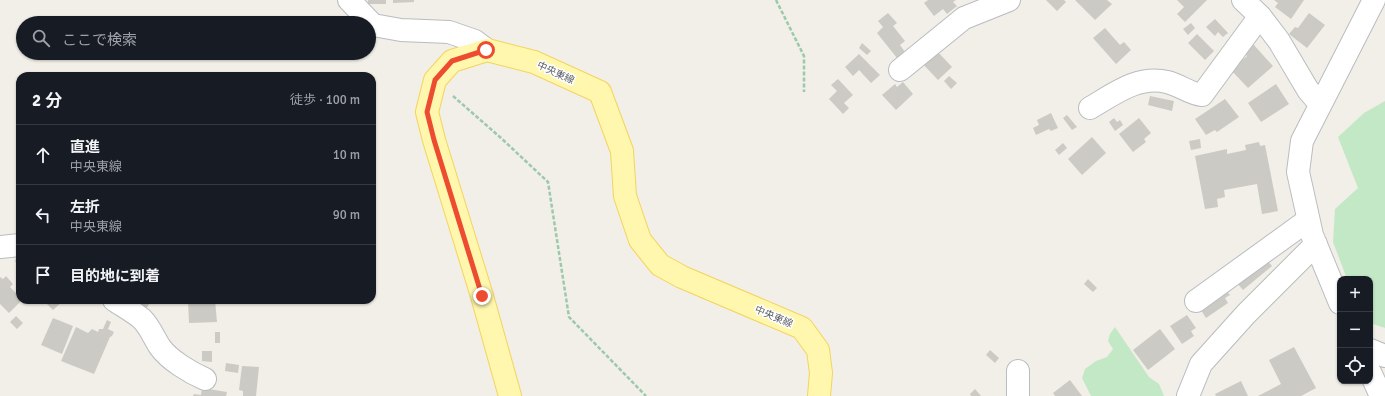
<!DOCTYPE html>
<html lang="ja">
<meta charset="utf-8">
<style>
:root{--surface:#171b24;--page:#242831;--text:#f1f3f6;--muted:#9ea1a6;--line:#363941}
body{margin:0;font-family:Signika,"Noto Sans JP",sans-serif;background:var(--page);color:var(--text)}
.controls{position:absolute;right:12px;bottom:12px;display:grid;overflow:hidden;border-radius:8px;box-shadow:0 1px 3px #0004}
.controls button{width:36px;height:36px;display:grid;place-items:center;padding:0;border:0;border-bottom:1px solid var(--line);background:var(--surface);color:var(--text);font:20px sans-serif}
.stop{position:absolute;width:12px;height:12px;margin:-9px;border:3px solid #ed4c30;border-radius:50%;background:#fff}
.stop.end{background:#ed4c30;border-color:#fff;box-shadow:0 1px 4px #0008}
.list{margin:0;padding:0;list-style:none}
h2{display:flex;justify-content:space-between;align-items:center;height:52px;margin:0;padding:0 16px;font-size:17px}
h2 small{font-size:13px;font-weight:400;color:var(--muted)}
.list li{display:grid;grid-template-columns:26px 1fr auto;gap:12px;align-items:center;box-sizing:border-box;height:60px;padding:0 16px;border-top:1px solid var(--line)}
.list b{display:block;font-size:15px;white-space:nowrap}
.list p{margin:0;font-size:13px;white-space:nowrap;color:var(--muted)}
.list em{font-size:13px;font-style:normal;color:var(--muted)}
.icon{flex:none;width:22px;height:22px;fill:none;stroke:currentColor;stroke-width:2;stroke-linecap:round;stroke-linejoin:round}
.map{position:relative;flex:none;width:1385px;height:396px;overflow:hidden}
.search{position:absolute;background:var(--surface);box-shadow:0 1px 3px #0004;left:16px;top:16px;width:360px;height:44px;display:flex;align-items:center;gap:10px;box-sizing:border-box;padding:0 14px;border-radius:22px;color:var(--muted);font-size:15px}
.panel{position:absolute;background:var(--surface);box-shadow:0 1px 3px #0004;left:16px;top:72px;width:360px;height:232px;border-radius:12px}
.map>svg:first-child{display:block}
.green{fill:#c3e8c6}
.building{fill:#cccac4}
.lines{fill:none;stroke-linecap:round;stroke-linejoin:round}
.minor-casing{stroke:#b9bcc0;stroke-width:24}
.major-casing{stroke:#f4d45c;stroke-width:24}
.path{stroke:#9cc9ac;stroke-width:2.5;stroke-dasharray:4 2;stroke-linecap:butt}
.minor{stroke:#fff;stroke-width:22}
.major{stroke:#fff7ad;stroke-width:22}
.route{stroke:#ed4c30;stroke-width:5}
.labels{text-anchor:middle;stroke-width:3;stroke-linejoin:round;paint-order:stroke}
.street-label{font-size:10px;fill:#5e6267;stroke:#fff}
</style>
<div class="map">
<svg width="1385" height="396" viewBox="0 0 1385 396">
<rect width="100%" height="100%" fill="#f1efe7"/>
<path class="green" d="M1385,101V328L1370,323V279H1347L1333,242L1335,209L1358,188L1338,137L1364,113Z
M1115,327L1149,377L1159,384L1164,396H1091L1082,378L1085,369L1096,361L1107,357L1113,349L1108,341L1110,334Z"/>
<path class="building" d="M368,0H386V4H368Z
M393,0H414V2L393,3Z
M928,0H956L953,2L957,6L947,14L943,9L934,16L924,3Z
M1046,0H1064L1066,2L1057,11Z
M1075,0H1107L1112,4L1095,20Z
M1177,0H1207L1185,22L1177,14L1184,7Z
M1274,0H1304L1291,19L1275,7L1278,3Z
M888,13L897,23L893,26L905,41L900,45L905,52L897,58L877,33L883,27L878,21Z
M1309,13L1325,25L1307,48L1289,34L1295,27L1298,28Z
M1215,19L1228,33L1223,37L1218,32L1215,36L1206,27Z
M1191,23L1195,28L1188,35L1183,29Z
M1105,28L1120,45L1124,42L1131,50L1116,64L1093,38Z
M1197,34L1214,51L1205,60L1188,43Z
M862,43L871,51L867,55L859,48Z
M1253,44L1273,66L1248,88L1231,70L1247,56L1244,52Z
M936,50L952,67L938,80L922,63Z
M859,54L880,75L871,83L859,70L853,76L845,67Z
M949,76L957,83L951,89L944,81Z
M838,79L853,95L844,103L849,108L843,114L829,99L837,91L831,85Z
M903,82L913,94L896,110L882,95L895,84L897,87Z
M1276,84L1289,104L1261,122L1248,103Z
M1150,96L1174,101L1172,111L1148,105Z
M1225,99L1239,117L1217,132L1215,130L1206,135L1195,119Z
M1051,113L1058,128L1051,131L1049,129L1036,135L1033,128L1039,125L1037,120Z
M1067,115L1077,127L1072,130L1063,118Z
M1114,118L1117,122L1120,120L1123,125L1115,131L1109,122Z
M1139,118L1151,133L1144,139L1146,142L1133,152L1119,134Z
M1092,137L1106,153L1082,175L1068,159Z
M1200,139L1201,148L1191,150L1189,141Z
M1259,142L1260,146L1265,145L1278,211L1262,214L1257,184L1224,190L1225,197L1217,199L1218,207L1205,209L1195,156L1227,149V154L1246,150L1245,145Z
M1063,143L1067,148L1059,155L1055,150Z
M17,185H20V209H18Z
M20,250V275L15,260L19,259L17,251Z
M1266,259L1272,266L1243,290L1237,283Z
M6,276L13,284L10,287L20,297V300H22L9,313L0,304V277L3,279Z
M1088,279L1097,288L1093,292L1084,284Z
M1226,290L1230,295L1225,298L1228,303L1206,318L1201,310Z
M45,300H64L53,310L44,301Z
M128,300H152L145,310Z
M188,300H215L217,322L189,323Z
M1187,315L1196,328L1191,331L1194,336L1182,344L1170,326Z
M16,316L23,323L17,329L10,322Z
M53,318L73,326L62,354L41,345Z
M107,320L111,322L108,329L114,332L112,336L110,337L94,374L61,361L76,327L88,333L92,329L98,332L99,329H103Z
M1160,329L1175,349L1148,370L1133,350Z
M215,332H220V343H215Z
M1294,347L1316,388L1301,396H1258L1281,384L1269,360Z
M990,350L999,358L995,363L986,355Z
M202,351H212V362L202,361Z
M226,363L239,365L238,373L225,371Z
M242,366L259,367L256,396H243V391L239,390Z
M1070,380L1082,396H1055L1053,393Z
M1241,381L1248,396H1216L1215,394Z
M202,388L227,392L226,396H193L194,394L201,395Z
M975,389L981,396H971L970,394Z"/>
<g class="lines">
<g class="minor-casing">
<path id="minor" d="M349,0L373,25L401,30L449,32L475,41L487,50
M1243,0L1260,16L1279,41L1308,90L1320,104
M900,70L964,18L1009,0
M1090,108C1114,94 1138,75 1167,82C1180,85 1190,94 1202,95L1260,16
M0,247L20,245
M114,300C123,306 134,312 142,319C150,327 154,338 160,347C169,360 191,373 205,379
M1196,301L1308,220
M1340,303L1312,235L1298,172L1302,141L1374,0
M1370,350L1385,356
M1370,372L1381,396
M1018,396V371
M1188,396L1201,364L1246,314L1316,244"/>
</g>
<g class="major-casing">
<path id="major" d="M510,396L482,296L434,140L427,112L435,80L452,61L487,50L534,62L600,92L622,151L625,196L640,240L660,265L682,277L802,328L818,350L821,373L819,396"/>
</g>
<path class="path" d="M776,0L804,56V92
M453,96L501,138L548,182L569,317L646,396"/>
<use href="#minor" class="minor"/>
<use href="#major" class="major"/>
</g>
<g class="lines">
<path class="route" d="M482,296L434,140L427,112L435,80L452,61L486,50"/>
</g>
<g class="labels">
<g class="street-label">
<text transform="translate(556 72) rotate(25)" y="4">中央東線</text>
<text transform="translate(774 316) rotate(23)" y="4">中央東線</text>
</g>
</g>
</svg>
<div class="controls">
<button>+</button>
<button>−</button>
<button><svg class="icon" aria-label="locate" viewBox="0 0 24 24"><circle cx="12" cy="12" r="6"/><path d="M12 2v4M12 18v4M2 12h4M18 12h4"/></svg></button>
</div>
<div class="stop" style="left:486px;top:50px"></div>
<div class="stop end" style="left:482px;top:296px"></div>
<div class="search"><svg class="icon" aria-label="search" viewBox="0 0 24 24"><circle cx="10" cy="10" r="6"/><path d="M15 15l6 6"/></svg>ここで検索</div>
<section class="panel">
<h2>2 分<small>徒歩 · 100 m</small></h2>
<ul class="list">
<li><svg class="icon" aria-label="ahead" viewBox="0 0 24 24"><path d="M12 20V5M6 11l6-6 6 6"/></svg><div><b>直進</b><p>中央東線</p></div><em>10 m</em></li>
<li><svg class="icon" aria-label="left" viewBox="0 0 24 24"><path d="M17 20v-9H6M10 6l-5 5 5 5"/></svg><div><b>左折</b><p>中央東線</p></div><em>90 m</em></li>
<li><svg class="icon" aria-label="arrive" viewBox="0 0 24 24"><path d="M6 21V4h12l-3 4 3 4H6"/></svg><div><b>目的地に到着</b></div></li>
</ul>
</section>
</div>
